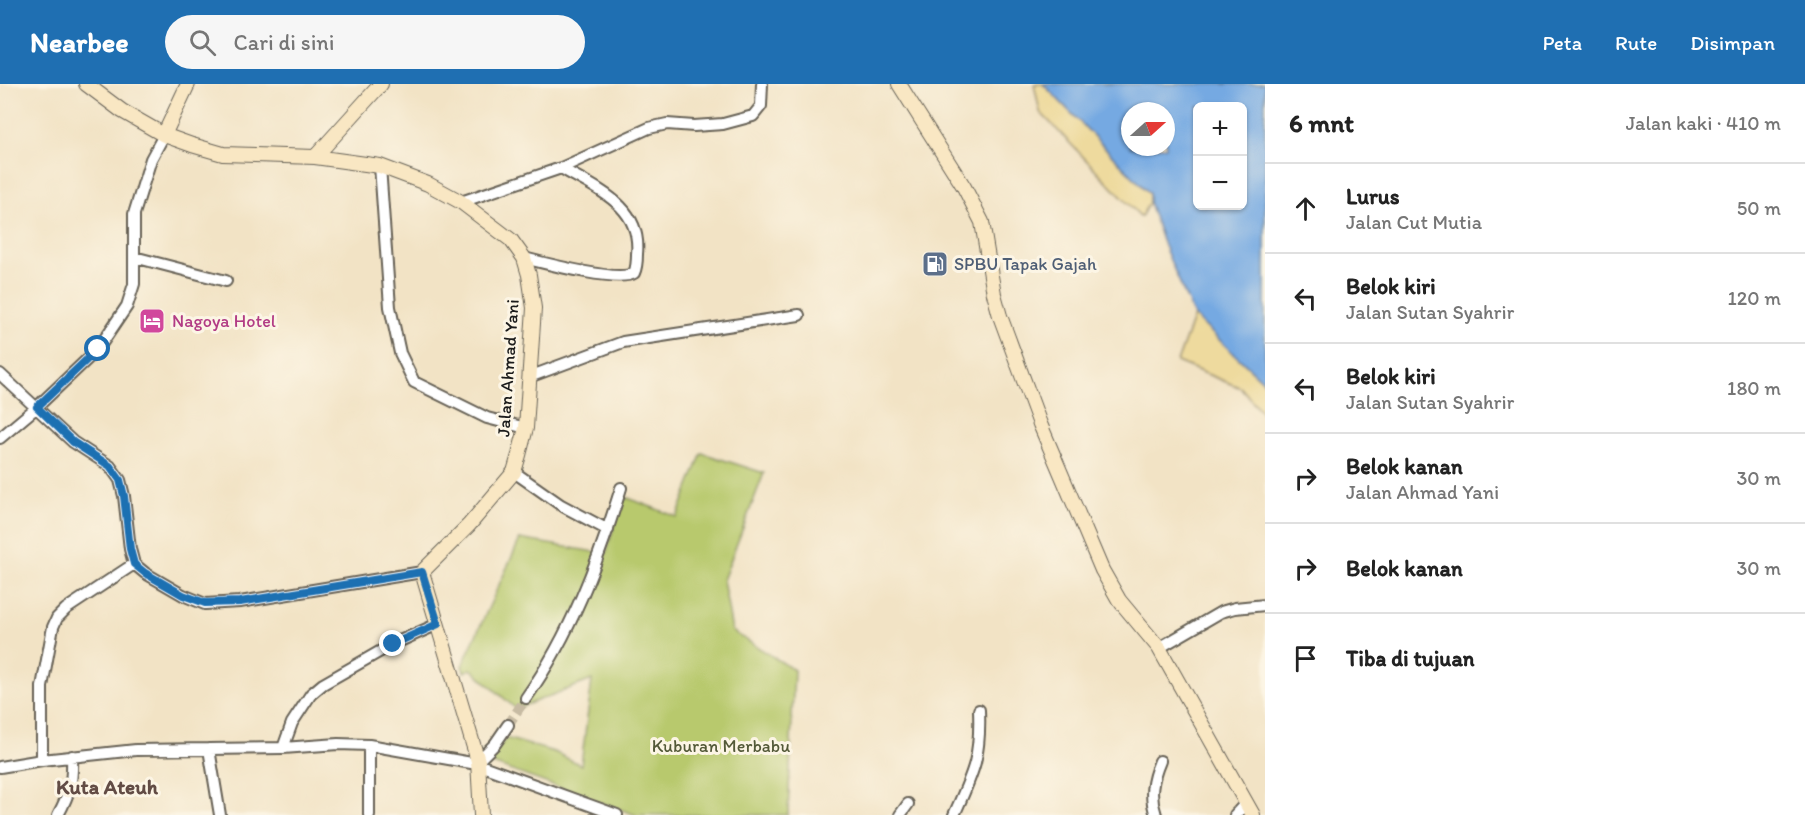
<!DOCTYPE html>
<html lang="id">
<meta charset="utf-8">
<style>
:root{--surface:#fff;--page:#f6f6f6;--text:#222;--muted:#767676;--line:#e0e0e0;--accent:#1f6fb2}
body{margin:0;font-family:Itim,sans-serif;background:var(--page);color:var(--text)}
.controls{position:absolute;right:18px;top:18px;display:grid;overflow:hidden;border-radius:9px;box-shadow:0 2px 4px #0004}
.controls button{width:54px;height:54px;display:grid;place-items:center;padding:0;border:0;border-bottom:2px solid var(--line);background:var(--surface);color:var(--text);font:30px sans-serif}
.compass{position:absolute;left:1121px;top:18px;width:54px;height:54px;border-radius:50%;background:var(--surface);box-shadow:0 2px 4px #0004;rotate:69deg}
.stop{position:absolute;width:18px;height:18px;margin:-14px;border:4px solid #1f6fb2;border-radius:50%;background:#fff}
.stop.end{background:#1f6fb2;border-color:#fff;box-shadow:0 2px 6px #0008}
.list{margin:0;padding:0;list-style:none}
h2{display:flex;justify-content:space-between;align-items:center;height:78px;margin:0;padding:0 24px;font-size:26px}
h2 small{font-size:20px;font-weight:400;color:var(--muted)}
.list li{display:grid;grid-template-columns:39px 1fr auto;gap:18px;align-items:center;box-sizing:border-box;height:90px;padding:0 24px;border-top:2px solid var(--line)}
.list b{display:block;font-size:22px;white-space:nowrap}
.list p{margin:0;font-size:20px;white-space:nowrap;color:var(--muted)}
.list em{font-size:20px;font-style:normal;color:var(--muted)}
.icon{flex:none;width:33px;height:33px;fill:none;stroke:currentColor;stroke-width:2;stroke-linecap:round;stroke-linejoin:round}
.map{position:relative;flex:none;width:1265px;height:731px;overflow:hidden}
header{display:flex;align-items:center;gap:36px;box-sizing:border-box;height:84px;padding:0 30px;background:var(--accent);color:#fff}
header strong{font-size:28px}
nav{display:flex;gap:33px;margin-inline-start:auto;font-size:21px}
.search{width:420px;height:54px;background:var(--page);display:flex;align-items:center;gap:15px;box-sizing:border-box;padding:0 21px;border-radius:33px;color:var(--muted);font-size:22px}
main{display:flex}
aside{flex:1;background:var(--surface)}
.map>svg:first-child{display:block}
.green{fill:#b8c96d;stroke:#6a7244;stroke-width:1.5}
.sand{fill:#eeda9e;stroke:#857b5d;stroke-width:1.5}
.water{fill:#74a9e2;stroke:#48627f;stroke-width:1.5;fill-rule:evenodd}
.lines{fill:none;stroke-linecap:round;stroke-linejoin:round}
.street-tunnel{stroke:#c7bba3;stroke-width:10;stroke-dasharray:10 5;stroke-linecap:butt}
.street-casing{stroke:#676257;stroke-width:14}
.secondary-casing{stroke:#676257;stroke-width:16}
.street{stroke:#fff;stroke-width:10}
.secondary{stroke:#f9e7c3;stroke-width:14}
.route{stroke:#1f6fb2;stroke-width:8}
.labels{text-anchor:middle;stroke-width:6;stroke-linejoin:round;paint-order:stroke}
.service-label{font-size:18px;fill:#4e5e75;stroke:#fcf5e5;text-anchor:start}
.hotel-label{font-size:18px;fill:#b23c85;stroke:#fcf5e5;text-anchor:start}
.street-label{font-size:18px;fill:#1c1c1c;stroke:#fcf5e5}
.park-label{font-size:18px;fill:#535938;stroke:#fcf5e5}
.quarter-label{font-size:21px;font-weight:bold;fill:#624c45;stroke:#fcf5e5}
</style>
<header>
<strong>Nearbee</strong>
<div class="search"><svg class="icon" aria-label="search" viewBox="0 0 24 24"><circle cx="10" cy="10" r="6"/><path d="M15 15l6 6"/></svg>Cari di sini</div>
<nav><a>Peta</a><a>Rute</a><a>Disimpan</a></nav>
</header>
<main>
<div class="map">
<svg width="1265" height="731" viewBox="0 0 1265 731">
<rect width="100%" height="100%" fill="#fcf5e5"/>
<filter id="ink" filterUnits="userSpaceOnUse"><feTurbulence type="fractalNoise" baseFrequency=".0167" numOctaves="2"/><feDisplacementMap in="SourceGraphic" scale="12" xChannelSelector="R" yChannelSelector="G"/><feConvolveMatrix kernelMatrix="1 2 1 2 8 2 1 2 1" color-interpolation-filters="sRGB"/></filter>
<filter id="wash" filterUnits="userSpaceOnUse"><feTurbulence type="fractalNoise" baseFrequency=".008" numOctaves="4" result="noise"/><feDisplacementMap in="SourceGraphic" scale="24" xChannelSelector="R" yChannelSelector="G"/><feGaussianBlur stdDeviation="1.35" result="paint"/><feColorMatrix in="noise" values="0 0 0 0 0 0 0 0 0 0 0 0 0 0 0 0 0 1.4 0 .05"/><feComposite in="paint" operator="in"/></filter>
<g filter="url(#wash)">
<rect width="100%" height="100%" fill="#f2e3c5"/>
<path class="green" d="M702,369L764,389L723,496L732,547L794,586L788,731H636L487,678L506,654L554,668L581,681L592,596L516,625L471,585L464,588L462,582L520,455L606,470L621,417L628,414L677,433Z"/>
<path class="sand" d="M1034,0H1043L1149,109V118L1141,133L1040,28Z
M1194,232L1265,299V332L1241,304L1177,278Z"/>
<path class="water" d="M1043,0H1265V299L1194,232L1164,162L1149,118V109ZM1198,22H1242V122H1198ZM1130,27H1166V63H1130Z"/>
</g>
<g filter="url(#ink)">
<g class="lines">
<path class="street-tunnel" d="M508,641L526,614"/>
<g class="street-casing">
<path id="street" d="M380,82L390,223L400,269L414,298L487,334L526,344
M461,118L561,84L649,44L667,40L694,42L723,40L753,32L761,22L762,0
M134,173L226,197
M524,174C544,179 619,199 634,189C637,183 637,176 637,170C642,121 596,105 561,84
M0,290L73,358L110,382L120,396L124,412L130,465L134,480L145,489L183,511L205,520L240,518L422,488
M529,293L623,258L799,231
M0,354L37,323L98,265L127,222L134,200V130L151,75L164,51
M514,388L561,421L608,446
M1159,564L1221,528L1235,524L1265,521
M526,614C571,550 598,478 621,404
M369,661V731
M283,664L292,639L311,610L323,600L393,560L438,540
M209,665L220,731
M42,676L136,666L283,664L338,660L369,661L477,680L617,731
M478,677L495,660L508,641
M0,683L42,676V603L53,543L57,534L66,525L134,480
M58,731C70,709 73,697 72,672
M900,731L908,720
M954,731C973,689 981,674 979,626
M1156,731C1149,712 1152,696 1160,677
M1235,731L1246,719"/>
</g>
<g class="secondary-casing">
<path id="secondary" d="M86,0L122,27L164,51L192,61L223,70L315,73L380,82L428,100L461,118L511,156L524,174L529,191L534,224L526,344L519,371L514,388L469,441L422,488L478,677L481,731
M899,0L964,103L982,138L994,210L1000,232L1040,340L1102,486L1119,516L1159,564L1253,731
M164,51L188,0
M315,73L381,0"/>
</g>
<use href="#street" class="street"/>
<use href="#secondary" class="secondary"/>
</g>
</g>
<g class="lines" filter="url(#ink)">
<path class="route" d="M98,265L37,323L73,358L110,382L120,396L124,412L130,465L134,480L145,489L183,511L205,519L240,518L422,488L438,540L393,560"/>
</g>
<defs>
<g id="fuel-square" transform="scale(1.35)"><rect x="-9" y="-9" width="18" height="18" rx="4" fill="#5c6f8a" stroke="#fcf5e5"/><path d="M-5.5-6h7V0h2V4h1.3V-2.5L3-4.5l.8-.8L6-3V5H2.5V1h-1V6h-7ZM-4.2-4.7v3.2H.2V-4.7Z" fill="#fff"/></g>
<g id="hotel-square" transform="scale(1.35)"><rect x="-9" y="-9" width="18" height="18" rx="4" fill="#d1479c" stroke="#fcf5e5"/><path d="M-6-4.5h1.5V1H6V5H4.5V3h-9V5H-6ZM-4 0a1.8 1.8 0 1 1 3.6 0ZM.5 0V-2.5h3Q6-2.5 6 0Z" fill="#fff"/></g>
</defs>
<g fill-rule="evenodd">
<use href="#fuel-square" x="935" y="180"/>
<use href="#hotel-square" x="152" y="237"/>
</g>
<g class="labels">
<g class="service-label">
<text x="954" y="186">SPBU Tapak Gajah</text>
</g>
<g class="hotel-label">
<text x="172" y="243">Nagoya Hotel</text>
</g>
<g class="street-label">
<text transform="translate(508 284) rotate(-86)" y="6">Jalan Ahmad Yani</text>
</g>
<g class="park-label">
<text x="721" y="668">Kuburan Merbabu</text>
</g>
<g class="quarter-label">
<text x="107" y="710">Kuta Ateuh</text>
</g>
</g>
</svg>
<div class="controls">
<button>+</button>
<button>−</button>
</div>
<svg class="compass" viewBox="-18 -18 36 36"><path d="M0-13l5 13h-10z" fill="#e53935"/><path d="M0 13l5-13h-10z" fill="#767676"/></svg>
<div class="stop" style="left:98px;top:265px"></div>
<div class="stop end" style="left:393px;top:560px"></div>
</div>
<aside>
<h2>6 mnt<small>Jalan kaki · 410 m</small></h2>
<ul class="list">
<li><svg class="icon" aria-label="ahead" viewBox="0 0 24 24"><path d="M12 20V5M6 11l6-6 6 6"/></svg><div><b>Lurus</b><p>Jalan Cut Mutia</p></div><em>50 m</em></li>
<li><svg class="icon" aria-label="left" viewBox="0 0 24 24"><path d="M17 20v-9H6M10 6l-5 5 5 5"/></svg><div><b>Belok kiri</b><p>Jalan Sutan Syahrir</p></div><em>120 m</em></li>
<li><svg class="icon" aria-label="left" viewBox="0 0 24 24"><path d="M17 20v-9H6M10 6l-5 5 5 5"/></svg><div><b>Belok kiri</b><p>Jalan Sutan Syahrir</p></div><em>180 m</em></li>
<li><svg class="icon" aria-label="right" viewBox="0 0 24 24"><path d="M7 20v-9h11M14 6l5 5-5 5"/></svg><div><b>Belok kanan</b><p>Jalan Ahmad Yani</p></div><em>30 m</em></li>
<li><svg class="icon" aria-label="right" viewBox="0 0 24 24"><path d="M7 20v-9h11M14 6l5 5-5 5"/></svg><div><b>Belok kanan</b></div><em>30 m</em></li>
<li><svg class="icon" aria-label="arrive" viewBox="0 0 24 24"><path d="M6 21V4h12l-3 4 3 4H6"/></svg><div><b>Tiba di tujuan</b></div></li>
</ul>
</aside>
</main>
